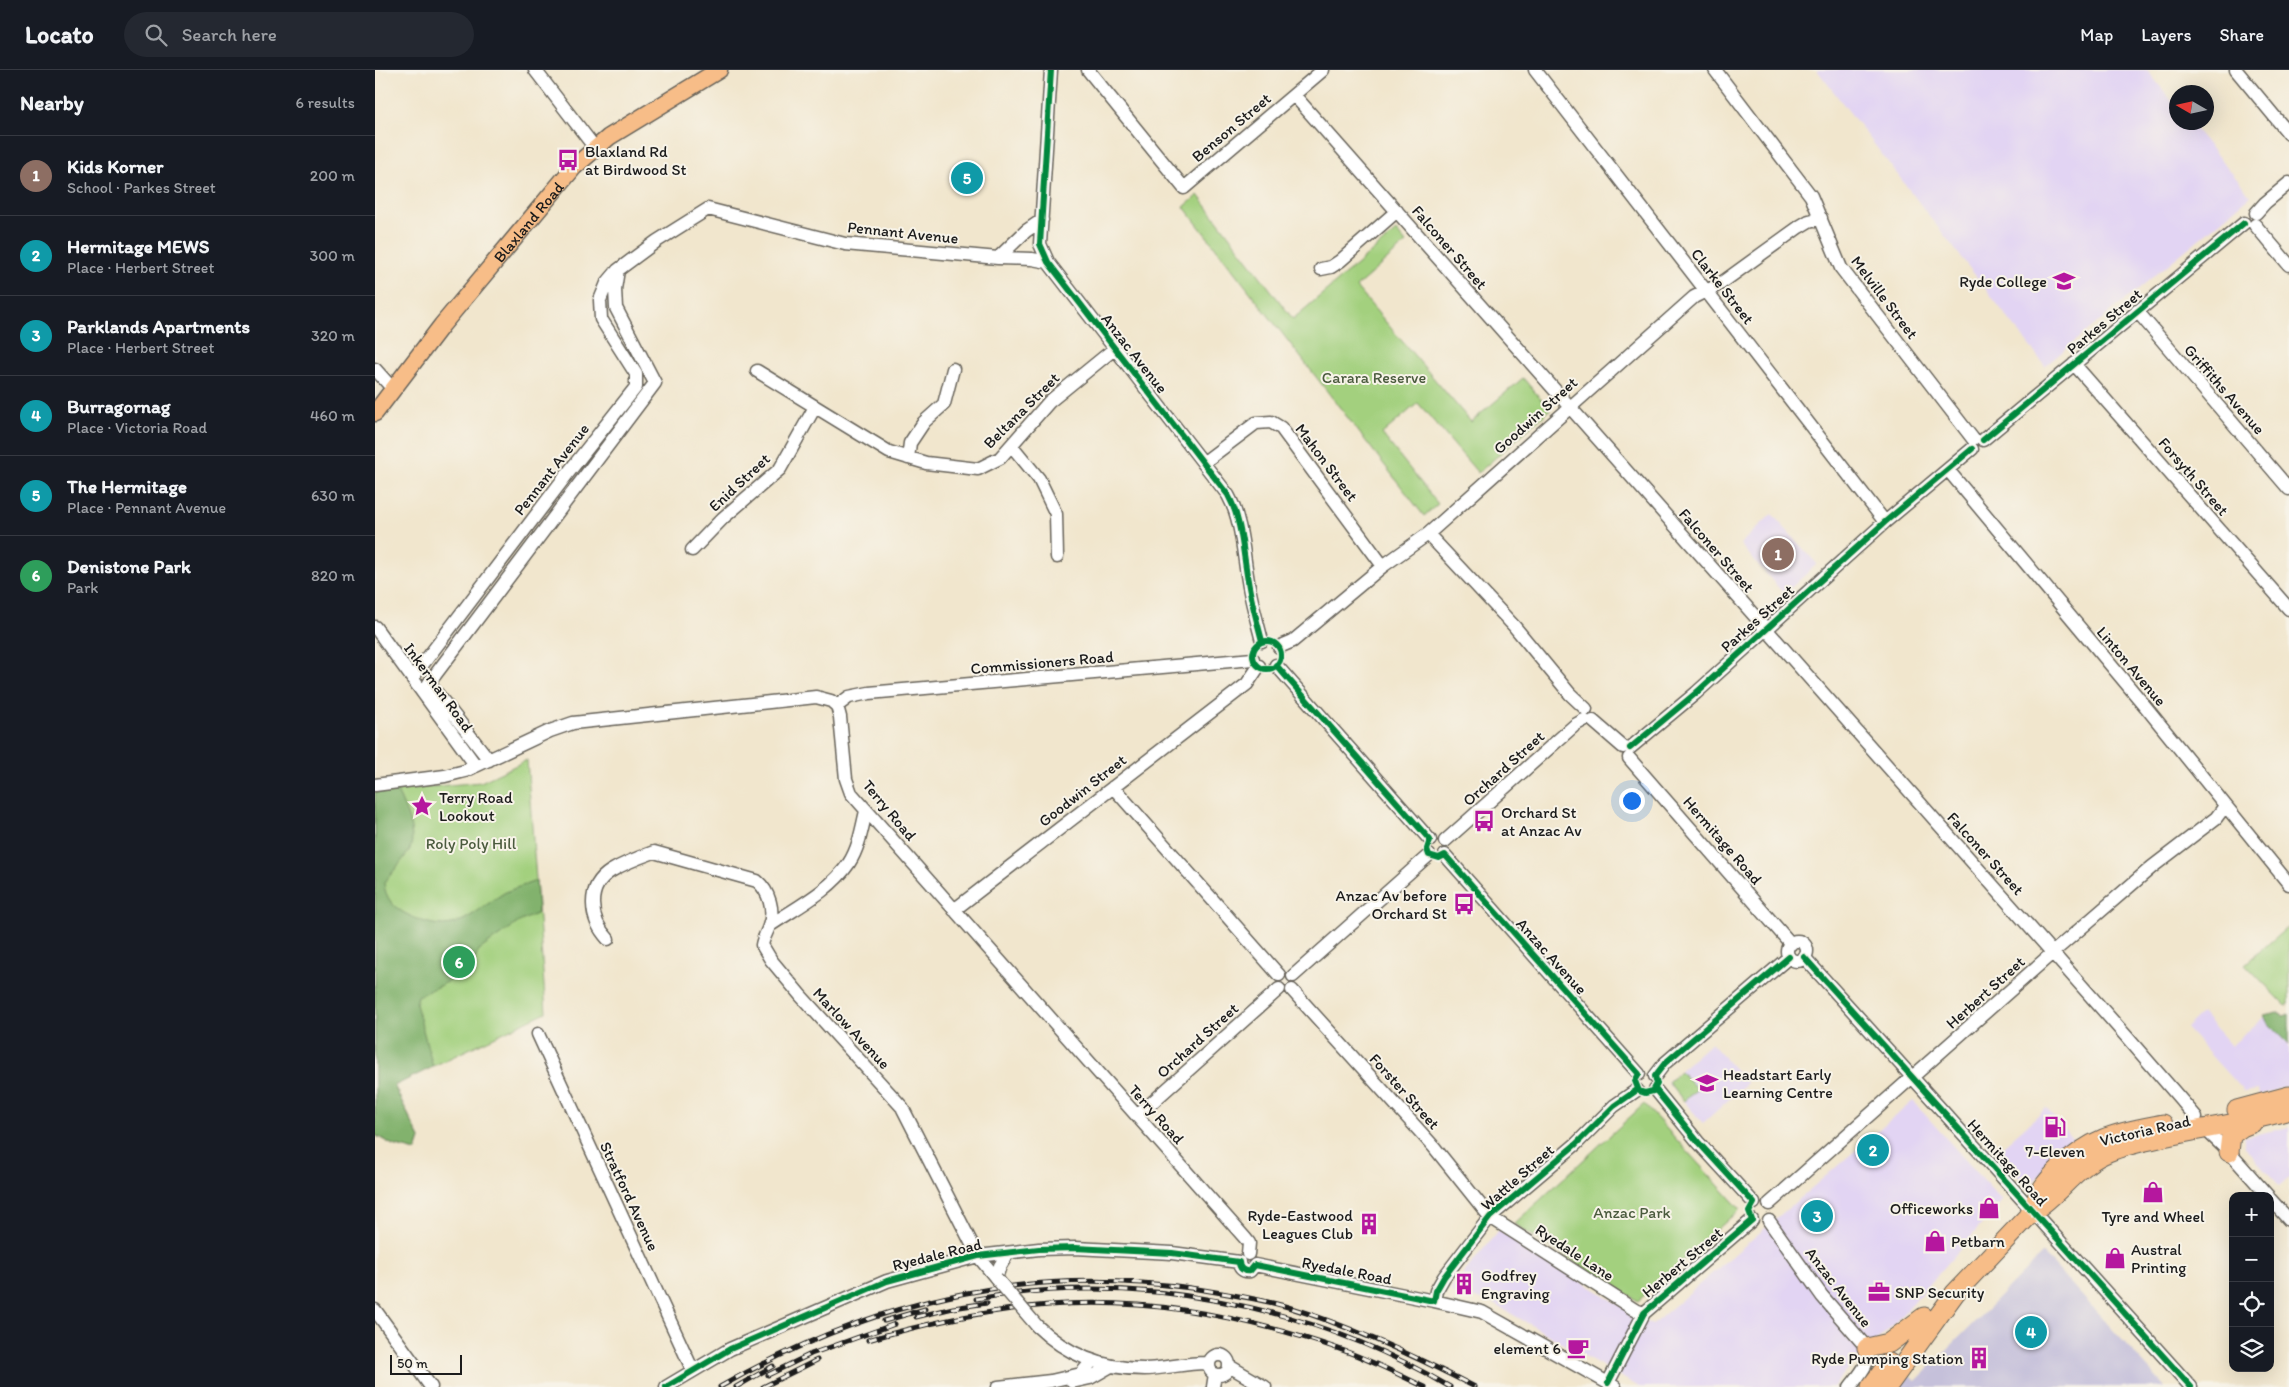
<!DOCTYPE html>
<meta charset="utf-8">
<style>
:root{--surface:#171b24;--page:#242831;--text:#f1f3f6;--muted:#9ea1a6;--line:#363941;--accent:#d690ce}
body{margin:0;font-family:Itim,sans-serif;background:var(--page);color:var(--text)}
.controls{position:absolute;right:15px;bottom:15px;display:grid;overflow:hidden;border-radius:10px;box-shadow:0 5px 20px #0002}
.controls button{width:45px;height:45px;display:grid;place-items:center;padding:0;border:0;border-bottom:1px solid var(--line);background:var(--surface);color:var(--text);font:25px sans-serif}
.compass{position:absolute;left:1794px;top:15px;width:45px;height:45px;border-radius:50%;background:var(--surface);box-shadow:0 5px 20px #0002;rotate:279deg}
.scale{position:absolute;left:15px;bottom:12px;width:72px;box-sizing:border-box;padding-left:5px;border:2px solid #1c1c1c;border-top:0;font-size:14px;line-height:18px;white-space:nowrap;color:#1c1c1c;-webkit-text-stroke:4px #f7f3e8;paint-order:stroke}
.you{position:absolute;left:1256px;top:730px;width:18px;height:18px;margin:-12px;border:4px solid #fff;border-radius:50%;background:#1a73e8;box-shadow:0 0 0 8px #1a73e833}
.badge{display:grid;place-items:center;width:32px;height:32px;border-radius:50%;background:var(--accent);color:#fff;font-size:16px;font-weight:700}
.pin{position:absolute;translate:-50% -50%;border:2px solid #fff;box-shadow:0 1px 5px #0006}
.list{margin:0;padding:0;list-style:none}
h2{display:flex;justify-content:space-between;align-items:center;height:65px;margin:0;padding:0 20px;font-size:21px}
h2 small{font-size:16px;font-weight:400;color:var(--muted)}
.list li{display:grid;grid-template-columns:32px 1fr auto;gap:15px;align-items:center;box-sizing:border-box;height:80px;padding:0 20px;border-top:1px solid var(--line)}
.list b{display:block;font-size:19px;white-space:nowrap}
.list p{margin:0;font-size:16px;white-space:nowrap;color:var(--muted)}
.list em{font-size:16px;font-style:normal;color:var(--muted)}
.icon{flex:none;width:28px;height:28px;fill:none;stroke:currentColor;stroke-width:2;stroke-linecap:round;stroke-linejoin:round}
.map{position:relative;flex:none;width:1914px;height:1317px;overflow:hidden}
header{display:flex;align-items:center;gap:30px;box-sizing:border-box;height:70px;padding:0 25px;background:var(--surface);border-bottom:1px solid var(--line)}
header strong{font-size:24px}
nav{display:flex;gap:28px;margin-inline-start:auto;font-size:18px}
.search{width:350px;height:45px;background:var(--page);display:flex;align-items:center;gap:12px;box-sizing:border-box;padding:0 18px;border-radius:28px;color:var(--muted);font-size:19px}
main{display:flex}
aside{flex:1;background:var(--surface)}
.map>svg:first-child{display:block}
.built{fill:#e2d4f3}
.industrial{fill:#c5c0da}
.green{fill:#a3d07e;stroke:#60764d}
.forest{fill:#82b26d;stroke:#4f6744}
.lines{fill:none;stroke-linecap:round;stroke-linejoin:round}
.minor-casing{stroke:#67635a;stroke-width:15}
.major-casing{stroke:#67635a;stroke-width:19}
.highway-casing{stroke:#67635a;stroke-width:21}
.minor{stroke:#fff;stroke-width:12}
.major{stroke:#f7bd88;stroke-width:16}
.highway{stroke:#f7bd88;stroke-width:19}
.rail-casing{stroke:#1c1c1c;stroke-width:5}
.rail{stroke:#f7f3e8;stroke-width:3;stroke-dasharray:9;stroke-linecap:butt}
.minor-bridge-casing{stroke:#67635a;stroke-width:15;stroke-linecap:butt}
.minor-bridge{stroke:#fff;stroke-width:12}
.cycleway-casing{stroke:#f7f3e8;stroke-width:9}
.cycleway{stroke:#00873e;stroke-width:6}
.labels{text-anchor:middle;stroke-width:4;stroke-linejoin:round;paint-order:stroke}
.street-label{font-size:16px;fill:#1c1c1c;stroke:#f7f3e8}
.poi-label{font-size:16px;fill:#1c1c1c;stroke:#f7f3e8;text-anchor:start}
.park-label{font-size:16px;fill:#4b5b3e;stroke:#f7f3e8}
</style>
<header>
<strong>Locato</strong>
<div class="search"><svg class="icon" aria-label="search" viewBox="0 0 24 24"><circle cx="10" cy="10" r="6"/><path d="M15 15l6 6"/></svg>Search here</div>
<nav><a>Map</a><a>Layers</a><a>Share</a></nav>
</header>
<main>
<aside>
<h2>Nearby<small>6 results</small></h2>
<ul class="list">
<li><span class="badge" style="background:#8d6e63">1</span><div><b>Kids Korner</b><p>School · Parkes Street</p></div><em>200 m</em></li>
<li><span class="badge" style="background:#0f9aa8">2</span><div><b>Hermitage MEWS</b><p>Place · Herbert Street</p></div><em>300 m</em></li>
<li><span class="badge" style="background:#0f9aa8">3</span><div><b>Parklands Apartments</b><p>Place · Herbert Street</p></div><em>320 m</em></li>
<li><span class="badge" style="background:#0f9aa8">4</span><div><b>Burragornag</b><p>Place · Victoria Road</p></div><em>460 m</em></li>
<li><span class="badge" style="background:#0f9aa8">5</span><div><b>The Hermitage</b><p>Place · Pennant Avenue</p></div><em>630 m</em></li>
<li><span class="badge" style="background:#2e9e5b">6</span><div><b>Denistone Park</b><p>Park</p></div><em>820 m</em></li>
</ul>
</aside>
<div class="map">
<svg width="1914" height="1317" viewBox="0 0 1914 1317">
<rect width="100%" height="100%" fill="#f7f3e8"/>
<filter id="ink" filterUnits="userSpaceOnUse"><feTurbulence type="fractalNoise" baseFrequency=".02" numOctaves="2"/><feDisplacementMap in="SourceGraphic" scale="10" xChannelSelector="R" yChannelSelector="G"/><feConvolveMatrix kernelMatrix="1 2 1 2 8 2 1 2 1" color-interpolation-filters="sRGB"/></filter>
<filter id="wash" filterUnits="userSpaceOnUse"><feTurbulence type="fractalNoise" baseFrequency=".0096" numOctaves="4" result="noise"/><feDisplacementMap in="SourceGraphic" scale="20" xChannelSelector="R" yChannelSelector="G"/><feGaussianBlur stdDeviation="1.12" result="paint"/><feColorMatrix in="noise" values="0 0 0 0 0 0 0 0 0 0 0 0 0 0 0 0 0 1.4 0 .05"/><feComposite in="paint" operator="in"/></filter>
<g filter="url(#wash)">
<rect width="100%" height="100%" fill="#f1e6cd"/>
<path class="built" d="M1442,0H1772L1801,36L1802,52L1815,53L1876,126L1670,296Z
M1397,444L1442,494L1409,524L1365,474Z
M1827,943L1856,976L1889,947L1914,975V1015L1884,1026L1883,1020L1869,1022L1811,958Z
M1336,973L1372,1013L1328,1053L1292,1012Z
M1538,1031L1627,1131L1547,1223L1514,1259L1478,1293L1458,1317H1264L1121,1235L1112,1231L1077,1223L1076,1219L1124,1160L1277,1255Z
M1671,1038L1700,1071L1657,1113L1650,1112L1625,1084L1626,1078Z
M1914,1057V1108L1905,1116L1869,1077V1067Z"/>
<path class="industrial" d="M1668,1183L1790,1317H1523L1533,1305L1541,1311Z"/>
<path class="green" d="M823,125L918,249L1021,161L1031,173L981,217L1096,352L1148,308L1175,340L1103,403L1043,333L1007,364L1063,434L1049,446L809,137Z
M152,690L171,942L19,1015L45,1069L41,1081L18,1075L0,1065V722L106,712Z
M1914,856V934L1911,936L1870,894Z
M1305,1001L1322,1019L1309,1031L1293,1012Z
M1269,1034L1365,1139L1263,1231L1139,1154Z"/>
<path class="forest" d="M21,719C28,735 42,761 35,779C31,787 15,805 9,813C10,828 19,838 33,845C80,868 91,847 129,823C138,818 151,815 161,811L163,843L144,852L104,880L97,896L87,905L43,926L41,934L58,997L19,1016L45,1069L41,1081L18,1075L0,1065V722Z
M1902,942L1909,946L1914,944V974L1892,952L1889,945Z"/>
</g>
<g filter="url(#ink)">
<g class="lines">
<g class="minor-casing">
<path id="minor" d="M160,0L220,78
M676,0L665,174L673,192L853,425C867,450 868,483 873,511C876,531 882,551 887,571
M713,0L809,118L948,0
M1160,0L1510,452
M1340,0L1436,126L1466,198L1598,369
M1861,0L1914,64
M919,25L1751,966L1821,1047
M1881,143L1890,133L1914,113
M1880,155L1914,195
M623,188L657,189L673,192
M946,199L956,197L965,191L1022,141
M1762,241L1914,419
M1699,294L1914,539
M0,299L17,318
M382,301L514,382L551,393L603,399L625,388L674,332L739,279
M1608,370L1869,153
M637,376L664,409L681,444L682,487
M533,388L535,373L549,352L569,334L578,299
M828,393L881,353L896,352L906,358L1008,496
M1573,400L1770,636L1914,814
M1053,464L1139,556L1195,624L1211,639
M317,480L348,448L405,399L440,337
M0,557L101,696
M904,577L918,571L1008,496L1053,464L1319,227L1345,214L1424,157L1434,151L1446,148
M901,595L1055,770
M38,607L193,403L261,317V304L226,249L225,230L232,213L243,200L282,171L333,139L470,174L623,188L651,161L667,150
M462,636L474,627L494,623L878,589
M1218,651L1248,677
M1255,678L1321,623L1510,452L1597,379
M1254,688L1416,874
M114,690L54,613L280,313L241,238L240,219L243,200
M0,715L70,706L90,701L175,661L198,653L441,627L456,631L462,636L465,647L471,709L476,723L870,1168L874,1173L873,1184
M738,717L904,905
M1070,771L1200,655L1209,650
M1070,785L1264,1004
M579,840L872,614L884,596
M394,856C422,837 455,821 474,793C484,778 487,758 491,741
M233,869C215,850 210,817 236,801C249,793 265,787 279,782L382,811C394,821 400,841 394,856C392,863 388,868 387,875L396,890L426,926L527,1037L603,1186L621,1208
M1412 881a10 10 0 1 1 20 0a10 10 0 1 1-20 0Z
M1429,887L1816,1317
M918,906L1054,785
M917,920L1059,1077L1115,1147L1260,1240L1269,1243
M163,964L318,1301
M1280,1006L1290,993L1414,887
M1280,1019L1323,1072L1379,1133
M762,1046L904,919
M1828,1057L1854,1082L1893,1126
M1895,1129L1914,1150
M1394,1134L1683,878L1777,797L1841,748L1850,736
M1394,1151L1447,1226L1492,1278C1497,1293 1483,1306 1475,1317
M864,1192C864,1198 868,1202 875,1201L880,1195
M880,1195L1059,1231L1107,1242L1240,1317
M621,1208L625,1196L633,1183
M1059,1231L1061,1221L1069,1207L1115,1147L1201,1074L1239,1036L1262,1020
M0,1240L56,1317
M662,1256C692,1285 728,1299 769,1299C791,1299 812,1292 834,1293
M834 1295a10 10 0 1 1 20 0a10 10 0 1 1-20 0Z
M854,1296L890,1317
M697,1312L715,1308L736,1296
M1233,1313L1269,1243L1377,1150
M291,1317L355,1279L512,1211L603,1186L664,1179L700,1178L797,1183L864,1192
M623,1317L676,1311L706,1304L717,1291
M838,1317L840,1304"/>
</g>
<g class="major-casing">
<g id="major">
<path id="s1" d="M0,343L67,255L199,97L234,67L344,0"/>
</g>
</g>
<g class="highway-casing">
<path id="highway" d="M1862,1040L1914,1026
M1854,1082L1856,1065L1867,1057L1877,1053
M1658,1139C1663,1122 1671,1112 1683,1100C1718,1066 1742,1063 1788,1054
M1492,1278L1514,1273L1549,1247
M1496,1317L1514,1293
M1512,1317L1580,1223L1658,1141C1684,1124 1701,1097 1729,1084C1745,1076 1762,1073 1780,1069C1824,1058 1870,1054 1914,1040"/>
</g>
<use href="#minor" class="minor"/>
<use href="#major" class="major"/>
<use href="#highway" class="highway"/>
<g class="rail-casing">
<path id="rail" d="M601,1229C762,1201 935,1234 1075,1317
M541,1247L578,1238L612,1233
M509,1251L550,1239
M493,1270C552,1253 613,1240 674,1235C772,1227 872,1247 964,1279C994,1289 1022,1304 1050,1317
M393,1305L436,1284L520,1254
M345,1317C494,1232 645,1195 816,1218C848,1223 882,1228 913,1237C978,1257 1040,1286 1100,1317
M361,1317L398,1296
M388,1317L442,1290"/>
</g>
<use href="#rail" class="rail"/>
<g class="minor-bridge-casing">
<path id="minor-bridge" d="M621,1208L662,1256"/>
</g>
<use href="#minor-bridge" class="minor-bridge"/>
<g class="cycleway-casing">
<path id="cycleway" d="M676,0L665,174L673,192L853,425C867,450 868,483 873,511C876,531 882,551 887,571
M1608,370L1869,153
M878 585a14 14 0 1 1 28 0a14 14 0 1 1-28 0Z
M901,595L1055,770L1052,779L1054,785L1064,788L1070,785L1264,1004L1260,1011L1264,1021L1270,1023L1278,1021L1282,1014L1280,1006L1290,993L1414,887
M1255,678L1321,623L1510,452L1597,379
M1429,887L1816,1317
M1233,1313L1269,1243L1377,1150L1374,1142L1379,1133L1323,1072L1280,1019
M291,1317L355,1279L512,1211L603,1186L664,1179L700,1178L797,1183L864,1192C864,1198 868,1202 875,1201L880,1195L1059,1231L1061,1221L1069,1207L1115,1147L1201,1074L1239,1036L1262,1020"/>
</g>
<use href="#cycleway" class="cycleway"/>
</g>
</g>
<defs>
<g id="bus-bare" transform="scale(1.725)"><path d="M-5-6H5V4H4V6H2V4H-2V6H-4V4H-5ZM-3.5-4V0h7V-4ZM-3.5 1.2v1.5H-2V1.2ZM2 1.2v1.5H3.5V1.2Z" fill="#b5179e" stroke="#f7f3e8" stroke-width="2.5" paint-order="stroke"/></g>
<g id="university-bare" transform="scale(1.725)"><path d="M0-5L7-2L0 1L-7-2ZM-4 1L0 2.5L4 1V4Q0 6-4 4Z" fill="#b5179e" stroke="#f7f3e8" stroke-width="2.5" paint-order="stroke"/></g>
<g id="sight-bare" transform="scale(1.725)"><path d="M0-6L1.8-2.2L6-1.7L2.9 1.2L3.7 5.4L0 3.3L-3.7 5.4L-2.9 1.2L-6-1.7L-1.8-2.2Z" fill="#b5179e" stroke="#f7f3e8" stroke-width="2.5" paint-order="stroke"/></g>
<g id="school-bare" transform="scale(1.725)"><path d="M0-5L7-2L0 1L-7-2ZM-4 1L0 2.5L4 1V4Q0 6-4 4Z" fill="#b5179e" stroke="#f7f3e8" stroke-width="2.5" paint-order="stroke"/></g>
<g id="fuel-bare" transform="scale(1.725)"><path d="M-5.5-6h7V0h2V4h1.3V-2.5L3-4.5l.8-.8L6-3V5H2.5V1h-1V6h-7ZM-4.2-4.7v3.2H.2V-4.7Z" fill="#b5179e" stroke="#f7f3e8" stroke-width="2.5" paint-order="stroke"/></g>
<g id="shop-bare" transform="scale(1.725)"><path d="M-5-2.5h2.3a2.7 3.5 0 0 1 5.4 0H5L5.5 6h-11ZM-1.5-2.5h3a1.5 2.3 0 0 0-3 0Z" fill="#b5179e" stroke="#f7f3e8" stroke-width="2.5" paint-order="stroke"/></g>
<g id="building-bare" transform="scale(1.725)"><path d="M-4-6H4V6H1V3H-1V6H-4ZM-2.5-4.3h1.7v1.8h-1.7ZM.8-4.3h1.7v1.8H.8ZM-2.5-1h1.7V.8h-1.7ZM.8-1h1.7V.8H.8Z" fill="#b5179e" stroke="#f7f3e8" stroke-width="2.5" paint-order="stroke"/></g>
<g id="office-bare" transform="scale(1.725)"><path d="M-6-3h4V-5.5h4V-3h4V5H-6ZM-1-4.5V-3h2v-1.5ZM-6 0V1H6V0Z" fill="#b5179e" stroke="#f7f3e8" stroke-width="2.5" paint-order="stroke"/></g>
<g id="cafe-bare" transform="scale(1.725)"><path d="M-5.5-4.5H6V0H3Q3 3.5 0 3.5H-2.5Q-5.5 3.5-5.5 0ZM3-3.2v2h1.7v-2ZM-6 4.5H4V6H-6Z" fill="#b5179e" stroke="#f7f3e8" stroke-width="2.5" paint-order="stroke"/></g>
</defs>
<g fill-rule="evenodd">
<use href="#bus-bare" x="193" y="90"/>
<use href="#university-bare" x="1689" y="211"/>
<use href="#sight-bare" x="47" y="736"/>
<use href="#bus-bare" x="1109" y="751"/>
<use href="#bus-bare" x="1089" y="834"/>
<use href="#school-bare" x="1332" y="1013"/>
<use href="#fuel-bare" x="1680" y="1057"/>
<use href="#shop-bare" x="1778" y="1122"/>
<use href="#shop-bare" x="1614" y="1138"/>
<use href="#building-bare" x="994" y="1154"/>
<use href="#shop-bare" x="1560" y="1171"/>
<use href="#shop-bare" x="1740" y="1188"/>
<use href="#building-bare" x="1089" y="1214"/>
<use href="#office-bare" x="1504" y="1222"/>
<use href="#cafe-bare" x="1203" y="1278"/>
<use href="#building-bare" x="1604" y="1288"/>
</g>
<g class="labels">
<g class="street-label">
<text transform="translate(856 57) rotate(-40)" y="6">Benson Street</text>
<text dy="6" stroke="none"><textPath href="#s1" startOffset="245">Blaxland Road</textPath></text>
<text transform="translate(528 162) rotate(6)" y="6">Pennant Avenue</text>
<text transform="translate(1075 177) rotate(49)" y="6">Falconer Street</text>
<text transform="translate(1348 216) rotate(52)" y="6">Clarke Street</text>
<text transform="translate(1510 227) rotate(53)" y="6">Melville Street</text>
<text transform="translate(1729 251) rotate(-40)" y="6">Parkes Street</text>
<text transform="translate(760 283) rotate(52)" y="6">Anzac Avenue</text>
<text transform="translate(1850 319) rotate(49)" y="6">Griffiths Avenue</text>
<text transform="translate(646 340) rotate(-45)" y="6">Beltana Street</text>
<text transform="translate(1160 345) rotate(-42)" y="6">Goodwin Street</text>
<text transform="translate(952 392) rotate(53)" y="6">Mahon Street</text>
<text transform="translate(176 399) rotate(-52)" y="6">Pennant Avenue</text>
<text transform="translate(1819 406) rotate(49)" y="6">Forsyth Street</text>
<text transform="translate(364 412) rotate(-43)" y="6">Enid Street</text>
<text transform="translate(1342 480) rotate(49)" y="6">Falconer Street</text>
<text transform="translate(1382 548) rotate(-42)" y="6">Parkes Street</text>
<text transform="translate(667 592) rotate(-5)" y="6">Commissioners Road</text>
<text transform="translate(1757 596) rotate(50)" y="6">Linton Avenue</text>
<text transform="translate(64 617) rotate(54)" y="6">Inkerman Road</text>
<text transform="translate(1128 698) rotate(-42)" y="6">Orchard Street</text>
<text transform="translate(707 720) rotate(-38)" y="6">Goodwin Street</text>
<text transform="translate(515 740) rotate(50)" y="6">Terry Road</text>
<text transform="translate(1348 770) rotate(49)" y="6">Hermitage Road</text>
<text transform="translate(1611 783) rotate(48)" y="6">Falconer Street</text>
<text transform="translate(1177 886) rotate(48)" y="6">Anzac Avenue</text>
<text transform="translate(1610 922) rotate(-42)" y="6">Herbert Street</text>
<text transform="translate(477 958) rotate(47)" y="6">Marlow Avenue</text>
<text transform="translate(822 970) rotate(-42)" y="6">Orchard Street</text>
<text transform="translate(1030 1021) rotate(48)" y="6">Forster Street</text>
<text transform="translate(782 1044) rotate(48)" y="6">Terry Road</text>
<text transform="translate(1770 1060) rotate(-13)" y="6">Victoria Road</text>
<text transform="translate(1633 1092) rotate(48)" y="6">Hermitage Road</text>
<text transform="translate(1142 1107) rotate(-41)" y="6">Wattle Street</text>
<text transform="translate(255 1126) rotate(65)" y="6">Stratford Avenue</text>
<text transform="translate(1200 1182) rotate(33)" y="6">Ryedale Lane</text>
<text transform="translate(562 1184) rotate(-14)" y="6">Ryedale Road</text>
<text transform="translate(1307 1192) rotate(-40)" y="6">Herbert Street</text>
<text transform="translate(972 1200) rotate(11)" y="6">Ryedale Road</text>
<text transform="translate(1464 1217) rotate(52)" y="6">Anzac Avenue</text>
</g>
<g class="poi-label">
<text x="210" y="87">Blaxland Rd<tspan x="210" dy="18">at Birdwood St</tspan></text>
<text x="1672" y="217" text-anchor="end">Ryde College</text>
<text x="64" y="733">Terry Road<tspan x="64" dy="18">Lookout</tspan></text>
<text x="1126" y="748">Orchard St<tspan x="1126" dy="18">at Anzac Av</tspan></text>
<text x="1072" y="831" text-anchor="end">Anzac Av before<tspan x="1072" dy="18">Orchard St</tspan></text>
<text x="1348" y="1010">Headstart Early<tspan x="1348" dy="18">Learning Centre</tspan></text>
<text x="1680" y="1087" text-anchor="middle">7-Eleven</text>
<text x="1598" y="1144" text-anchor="end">Officeworks</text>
<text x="978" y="1151" text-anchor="end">Ryde-Eastwood<tspan x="978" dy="18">Leagues Club</tspan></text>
<text x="1778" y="1152" text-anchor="middle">Tyre and Wheel</text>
<text x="1576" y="1177">Petbarn</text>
<text x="1756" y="1185">Austral<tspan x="1756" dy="18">Printing</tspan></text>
<text x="1106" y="1211">Godfrey<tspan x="1106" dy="18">Engraving</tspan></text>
<text x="1520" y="1228">SNP Security</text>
<text x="1186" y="1284" text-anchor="end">element 6</text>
<text x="1588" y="1294" text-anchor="end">Ryde Pumping Station</text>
</g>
<g class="park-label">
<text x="999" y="313">Carara Reserve</text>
<text x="96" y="779">Roly Poly Hill</text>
<text x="1257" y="1148">Anzac Park</text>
</g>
</g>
</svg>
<div class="controls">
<button>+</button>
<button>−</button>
<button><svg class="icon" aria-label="locate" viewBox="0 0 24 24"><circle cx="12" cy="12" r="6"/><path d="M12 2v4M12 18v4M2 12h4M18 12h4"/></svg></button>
<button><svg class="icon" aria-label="layers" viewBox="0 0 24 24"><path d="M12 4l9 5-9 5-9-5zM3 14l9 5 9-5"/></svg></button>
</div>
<svg class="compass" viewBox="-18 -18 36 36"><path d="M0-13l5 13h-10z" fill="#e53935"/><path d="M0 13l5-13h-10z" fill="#9ea1a6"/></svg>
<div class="scale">50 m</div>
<div class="you"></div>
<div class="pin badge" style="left:1403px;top:484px;background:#8d6e63">1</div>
<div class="pin badge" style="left:1498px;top:1080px;background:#0f9aa8">2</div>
<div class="pin badge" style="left:1442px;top:1146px;background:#0f9aa8">3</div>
<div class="pin badge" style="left:1656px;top:1262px;background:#0f9aa8">4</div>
<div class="pin badge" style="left:592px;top:108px;background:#0f9aa8">5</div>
<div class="pin badge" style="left:84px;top:892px;background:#2e9e5b">6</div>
</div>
</main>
